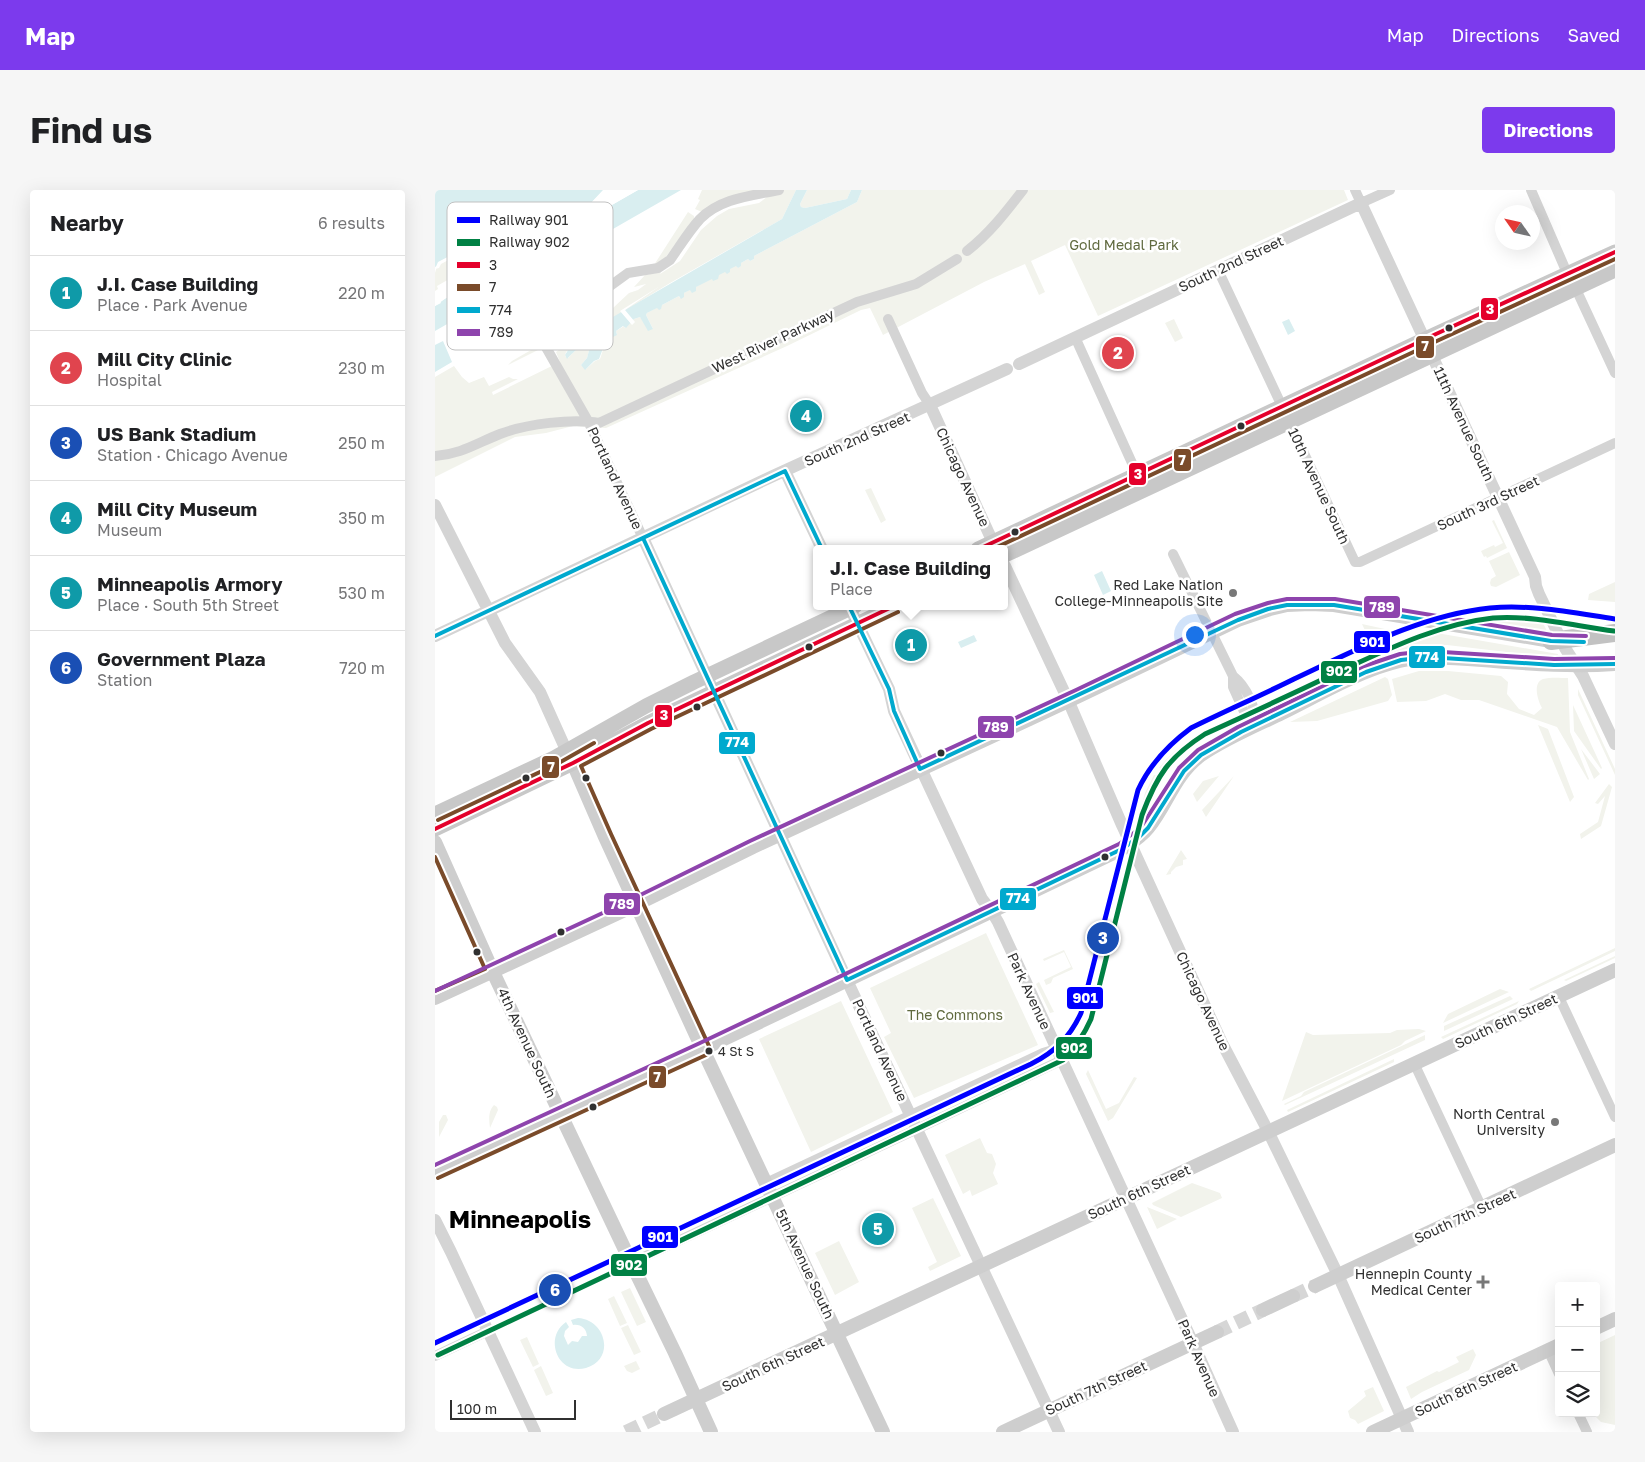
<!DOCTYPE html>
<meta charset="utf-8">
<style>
:root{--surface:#fff;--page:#f6f6f6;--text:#202124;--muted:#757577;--line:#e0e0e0;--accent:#7c3aed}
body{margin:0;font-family:"Golos Text",sans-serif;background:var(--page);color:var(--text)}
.controls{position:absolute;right:15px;bottom:15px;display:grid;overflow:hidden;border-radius:5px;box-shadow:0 5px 20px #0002}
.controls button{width:45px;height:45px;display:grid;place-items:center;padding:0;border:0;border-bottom:1px solid var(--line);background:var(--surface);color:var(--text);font:25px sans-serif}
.compass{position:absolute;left:1060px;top:15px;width:45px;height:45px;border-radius:50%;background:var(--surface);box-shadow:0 5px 20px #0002;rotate:304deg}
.scale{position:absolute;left:15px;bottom:12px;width:126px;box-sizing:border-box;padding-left:5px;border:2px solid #303030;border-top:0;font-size:14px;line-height:18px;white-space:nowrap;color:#303030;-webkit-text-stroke:4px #fff;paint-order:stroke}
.you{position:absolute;left:759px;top:444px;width:18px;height:18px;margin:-12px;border:4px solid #fff;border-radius:50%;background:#1a73e8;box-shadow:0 0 0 8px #1a73e833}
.badge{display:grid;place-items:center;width:32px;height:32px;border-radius:50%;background:var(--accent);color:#fff;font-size:16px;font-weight:700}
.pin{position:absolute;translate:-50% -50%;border:2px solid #fff;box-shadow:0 1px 5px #0006}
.popup{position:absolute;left:378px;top:355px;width:195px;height:65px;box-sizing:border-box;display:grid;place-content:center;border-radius:5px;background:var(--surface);filter:drop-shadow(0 1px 4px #0005);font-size:16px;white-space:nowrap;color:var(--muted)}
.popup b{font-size:19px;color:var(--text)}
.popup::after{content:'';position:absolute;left:50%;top:100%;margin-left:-10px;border:10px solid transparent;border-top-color:var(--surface)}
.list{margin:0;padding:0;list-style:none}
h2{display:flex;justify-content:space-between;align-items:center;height:65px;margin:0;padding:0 20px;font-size:21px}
h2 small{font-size:16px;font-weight:400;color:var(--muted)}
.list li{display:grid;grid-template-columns:32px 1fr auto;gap:15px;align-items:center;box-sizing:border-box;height:75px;padding:0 20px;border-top:1px solid var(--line)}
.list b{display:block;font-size:19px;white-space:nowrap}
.list p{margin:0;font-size:16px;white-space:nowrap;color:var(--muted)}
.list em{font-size:16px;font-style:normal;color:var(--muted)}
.icon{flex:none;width:28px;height:28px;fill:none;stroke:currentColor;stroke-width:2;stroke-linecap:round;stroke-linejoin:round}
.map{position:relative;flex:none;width:1180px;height:1242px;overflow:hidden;border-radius:5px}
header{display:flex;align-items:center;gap:30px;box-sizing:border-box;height:70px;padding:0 25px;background:var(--accent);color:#fff}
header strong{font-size:24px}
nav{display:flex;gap:28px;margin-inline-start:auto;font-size:18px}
.intro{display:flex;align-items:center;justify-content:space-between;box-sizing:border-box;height:120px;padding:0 30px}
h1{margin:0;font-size:35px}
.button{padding:12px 22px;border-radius:5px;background:var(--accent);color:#fff;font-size:18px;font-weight:700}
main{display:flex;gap:30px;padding:0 30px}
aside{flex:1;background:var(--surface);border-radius:5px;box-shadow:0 5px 20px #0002}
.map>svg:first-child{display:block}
.green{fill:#f2f3ec}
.water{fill:#d9eef0}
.pier{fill:#fff}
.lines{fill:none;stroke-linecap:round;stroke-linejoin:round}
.secondary-tunnel{stroke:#d6d6d6;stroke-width:14;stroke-dasharray:14 7;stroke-linecap:butt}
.minor{stroke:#d4d4d4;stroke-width:10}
.tertiary{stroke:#d4d4d4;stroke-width:12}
.secondary{stroke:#cecece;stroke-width:14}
.primary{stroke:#c8c8c8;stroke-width:15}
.motorway{stroke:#c2c2c2;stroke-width:18}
.bus-1-casing{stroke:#fff;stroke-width:8}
.bus-2-casing{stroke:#fff;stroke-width:8}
.bus-3-casing{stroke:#fff;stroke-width:8}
.bus-4-casing{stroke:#fff;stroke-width:8}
.bus-1{stroke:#e4002b;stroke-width:4}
.bus-2{stroke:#7a4b2a;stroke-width:4}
.bus-3{stroke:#00a9ce;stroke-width:4}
.bus-4{stroke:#8e44ad;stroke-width:4}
.rail-1-casing{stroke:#fff;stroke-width:9}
.rail-2-casing{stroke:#fff;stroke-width:9}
.rail-1{stroke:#00f;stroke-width:5}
.rail-2{stroke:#008144;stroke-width:5}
.bus-dot{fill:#303030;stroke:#fff;stroke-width:2}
.poi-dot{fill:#787878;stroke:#fff;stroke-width:2}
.labels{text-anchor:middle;stroke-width:5;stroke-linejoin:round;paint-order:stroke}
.bus-label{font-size:13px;fill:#303030;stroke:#fff;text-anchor:start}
.park-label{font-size:14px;fill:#606a3f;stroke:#fff}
.street-label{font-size:14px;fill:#303030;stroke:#fff}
.poi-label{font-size:14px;fill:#303030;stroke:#fff;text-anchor:end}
.town-label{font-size:24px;font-weight:bold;fill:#000;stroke:#fff}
.key{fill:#fff;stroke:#c1c1c1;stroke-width:1}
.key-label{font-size:14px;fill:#303030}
.line-badge{stroke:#fff;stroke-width:2}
.badge-label{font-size:14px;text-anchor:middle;font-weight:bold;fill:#fff}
</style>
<header>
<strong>Map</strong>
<nav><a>Map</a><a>Directions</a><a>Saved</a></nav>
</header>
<div class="intro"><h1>Find us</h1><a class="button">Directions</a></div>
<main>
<aside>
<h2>Nearby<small>6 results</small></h2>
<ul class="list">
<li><span class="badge" style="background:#0f9aa8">1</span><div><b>J.I. Case Building</b><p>Place · Park Avenue</p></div><em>220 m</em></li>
<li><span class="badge" style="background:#e0444e">2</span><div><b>Mill City Clinic</b><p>Hospital</p></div><em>230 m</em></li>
<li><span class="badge" style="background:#1a4fb4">3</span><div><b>US Bank Stadium</b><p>Station · Chicago Avenue</p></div><em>250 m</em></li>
<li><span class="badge" style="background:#0f9aa8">4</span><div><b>Mill City Museum</b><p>Museum</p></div><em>350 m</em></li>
<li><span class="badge" style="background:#0f9aa8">5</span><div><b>Minneapolis Armory</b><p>Place · South 5th Street</p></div><em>530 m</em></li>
<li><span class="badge" style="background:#1a4fb4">6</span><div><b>Government Plaza</b><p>Station</p></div><em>720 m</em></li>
</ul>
</aside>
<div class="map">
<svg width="1180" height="1242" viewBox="0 0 1180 1242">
<rect width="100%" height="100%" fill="#fff"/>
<path class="green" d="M267,0H317L320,1L267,22L260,19L265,10L263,9Z
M341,0H361L347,29L235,93L186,123L131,162L130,166L133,168C139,161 146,155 156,153L152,168L146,175L151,179L160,171L165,169L173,145L175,144L182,145L181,141L189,136L190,138L199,129L205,127L218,139L211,125L212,123L244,106L245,108L249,103L301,75L303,78L306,73L313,69L315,71L319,69V66L422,12L427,0H909L913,10L663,126L630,55L596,71L610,102L604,105L590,74L549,92L448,145L435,118L426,120L352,156L171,238L138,236L111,243L80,247L0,287V187L19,176L27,187L34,193L49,187L54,196L74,187L78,189H83L57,202L58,205L125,172L121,162L163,132L194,103L203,100L211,94L199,97L210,85L226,82L225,84L245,71L266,40L282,26L294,19L324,13Z
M372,0H416L412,9L370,18L366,17L365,14Z
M253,22L259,26V30L230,68L219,75Z
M61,41L69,44L55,71L32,84L30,80L2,96L3,99L0,101V83L3,72Z
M167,112H171L147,132L117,152L113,146L115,140Z
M739,129L748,148L740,152L730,133Z
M103,156L105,159L73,175L77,171Z
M436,298L451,330L446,333L430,300Z
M1059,330L1072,358L1052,368L1051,366L1049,367L1046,361L1059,355L1060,357L1068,353L1057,331Z
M1074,362L1085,385L1061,397L1056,396L1055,393L1056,389L1061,386L1054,371Z
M1180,392V412L1153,410L1154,404Z
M1066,425L1105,427L1112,441L1037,430L1038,428Z
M1138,432L1159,435V438L1139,441Z
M927,434L959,441L935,451Z
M996,442L1123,464L1124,468L1012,455C970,454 938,470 901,487C877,498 852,510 827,521H824L821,516L974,449Z
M984,481H1013L1066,486L1073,492L1072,504L1084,519L1099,525L1107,518C1103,511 1097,493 1108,489C1115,487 1126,488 1133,488L1135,542L1154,589L1153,590L1122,537L1044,510H1026L1010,504L991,511L962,512L957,489Z
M950,487L953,489L957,505L953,511L882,531L855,532Z
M1143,499L1180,579V585L1143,505Z
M1138,515L1167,578L1166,579L1139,541Z
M797,528L759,550L738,569L729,579L724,578C745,552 768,541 797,528Z
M1103,535L1113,539L1139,607L1135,612Z
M1146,559L1165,584L1159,589Z
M719,585L725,586L706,618L710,603Z
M784,586L762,612L758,604L768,591Z
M799,586L771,627L767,620Z
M1174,594L1177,597L1166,636L1146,649L1145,644L1163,632L1170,606L1163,614L1160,613Z
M746,660L752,669L748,670V675L741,677L736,682V684L731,685Z
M551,743L603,855L479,908L449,847L456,843L435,798Z
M1180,758V761L1096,801L1094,799Z
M629,760L638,779L618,788L616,793L611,795L609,790L636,777L629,762L609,771L608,769Z
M1180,766V768L1131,791L1129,790Z
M604,792L619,822L615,823L601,794Z
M1065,799L1074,802L1008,833L1013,824Z
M1075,806L1078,809L1009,841V836Z
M406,811L458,922L376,962L324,849Z
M1084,811L1082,814L1008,849L1006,847Z
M984,839L991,841L970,851L966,855L847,911L871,842L878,845L955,843L962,840Z
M990,845V850L850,915L849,914L866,906L869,902Z
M959,869V872L853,922L852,920Z
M653,880L671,919L684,913L699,887L702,888L678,928L673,931L651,884Z
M59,915L62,917L63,920L55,938C54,930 53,921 59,915Z
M8,925H11L13,930L4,947V932Z
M545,948L552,963L557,964L561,974L558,983L563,994L537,1006L535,1000L528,1004L510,965Z
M757,993L785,1003L787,1008L746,1027L718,1015L717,1013Z
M498,1008L526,1066L495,1081L493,1077L502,1072L477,1018Z
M712,1017L742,1029L722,1039Z
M404,1051L424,1092L400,1105L380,1063Z
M195,1098L211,1132L202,1136L186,1102Z
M179,1106L192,1133L185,1136L173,1109Z
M193,1135L206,1162L199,1165L186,1138Z
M1180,1145V1235L1166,1232L1157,1223H1161V1154Z
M92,1147L104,1174L98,1177L85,1150Z
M1038,1159L1041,1165L1034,1180L987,1202L976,1209L971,1197L1002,1181L1004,1182L1024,1172L1021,1167Z
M201,1171L205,1179L197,1183L192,1181L189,1176Z
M106,1176L118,1203L111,1206L99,1180Z
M938,1197L949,1221L923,1234L920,1230L915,1228L913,1221L931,1206L929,1201Z"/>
<path class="water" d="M0,0H168L155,14L55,71L47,62L69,47V44L61,41L4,72L2,76L0,77Z
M203,0H246L0,141V116L6,113L5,111L15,106H18Z
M361,0H372L365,14L366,17L370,18L412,9L416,0H427L422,12L319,66V69L315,71L313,69L306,73V76L303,78L301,76L295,79V82L292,84L290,82L284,85L283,89L278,91L277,89L261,97V101L257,103L255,100L249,103V107L246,109L244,106L227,115L226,119L224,120L222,118L212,123L211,125L218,139L213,141L205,127L199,129L191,138L188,136L181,141L182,145L178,147L176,144L173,145L164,169L159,171L150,180L146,175L152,168L156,153C146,155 139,161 132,169L130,165L135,157L152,142L347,29Z
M854,129L860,141L853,145L847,132Z
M8,151L17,172L0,182V155Z
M667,381L676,401L668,405L659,385Z
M539,445L542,451L526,458L523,452Z
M143,1128C172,1130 180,1170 151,1178C123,1186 108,1148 131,1132L134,1137L130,1141L129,1146L133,1155L137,1151L143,1152L147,1146H152C151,1138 146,1134 138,1135L136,1130Z"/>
<path class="pier" d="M169,0H171L170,2L156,16L56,73H53L45,61L63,49L66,46L64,43L6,74L4,78L0,79L3,72L65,40L68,42L69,47L48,62L55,71L155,14Z
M198,0H203L18,106H14L0,116V113L4,109L13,104H17Z
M225,96L190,120L200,132L197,135L185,121Z"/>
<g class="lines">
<path class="secondary-tunnel" d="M858,1106L880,1096
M782,1142L828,1120
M191,1242L229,1224"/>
<path class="minor" d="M920,0L926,13L955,0
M1096,0L1132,83
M532,61C554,44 571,22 588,0
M783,80L920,372H925L1180,253
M1141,99L1180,183
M453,129L487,203L495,215
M640,147L702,284
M0,266C27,264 42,253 65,244C91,234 138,228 164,233L422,112L481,94L522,69
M208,348L153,231L100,138L171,99L193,83L223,78L235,70C245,56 254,41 265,29C286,8 316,6 344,0
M738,364L798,486C812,497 820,517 822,535
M798,486V497L811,526L822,535
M1124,807L1180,927
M979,873L1047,1018
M331,993L608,863L621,859
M196,1073L482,939L627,870
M1113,1160L1124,1184
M0,1166L53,1141
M1143,1223L1152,1242"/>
<path class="tertiary" d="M584,174L926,13L1100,387L1101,396L1104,404L1130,458L1148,486L1180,554
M495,215L561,359
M350,281L387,359
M0,315L70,453L105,502L132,562
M208,348L417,801L624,1242
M570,376L633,510L687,635L787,853L833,941L903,1085L973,1242
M414,416L454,499L459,521L547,709L557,722L563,732L758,1153L798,1242
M0,446L338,286L572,179
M0,1030L16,1062L100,1242"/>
<path class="secondary" d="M134,564L170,647L261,845L448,1242
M0,652L58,782L192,1064L240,1163L276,1242
M0,808L190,720L318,657L644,506L803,430L835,419L852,415L875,414L899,415L1116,451H1124
M0,982L268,859L687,659C696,653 706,647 713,638C733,613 739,585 766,565C791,548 820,536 847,523C886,504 940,471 983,468C1008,466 1034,469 1059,471C1099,474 1139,477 1180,474
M880,1096L1180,955
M828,1120L858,1106
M1161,1138L1180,1129
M229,1224L1180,780
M568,1242L782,1142
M938,1242L1124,1155"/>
<path class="primary" d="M543,359L1001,144L1180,62
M570,365L1180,80
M0,624L119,568L211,516L259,492L420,416
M0,639L138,573L213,533L460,416"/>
<path class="motorway" d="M1116,451L1180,443"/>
<g class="bus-1-casing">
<path id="bus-1" d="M544,359L1001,144L1180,62
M0,639L138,573L213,533L459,416"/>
</g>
<g class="bus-2-casing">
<path id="bus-2" d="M558,359L1004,150L1180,69
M3,630L122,574L159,553
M0,667L50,779L0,801
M3,988L271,865L274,861V856L176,644L146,576L216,539L463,422"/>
</g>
<g class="bus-3-casing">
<path id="bus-3" d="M208,348L412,790L687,659L704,647L713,638L749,581L766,565L806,542L931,482L966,470L992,467L1119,475L1180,474
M414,416L454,499L459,521L485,579L803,430L833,419L852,415H899L1116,451L1149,452
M0,446L350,281L387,359"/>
</g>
<g class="bus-4-casing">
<path id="bus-4" d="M0,801L187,714L315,651L641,500L800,424L833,413L852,409H900L1117,445L1151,446
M0,975L265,853L684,654L700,642L708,634L744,578L763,560L803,537L929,476L965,464L992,461L1119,469L1180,468"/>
</g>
<use href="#bus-1" class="bus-1"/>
<use href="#bus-2" class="bus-2"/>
<use href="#bus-3" class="bus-3"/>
<use href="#bus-4" class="bus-4"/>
<g class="rail-1-casing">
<path id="rail-1" d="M0,1153L596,874C620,862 635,847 646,823L703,600C715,574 733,555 756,538C790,521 825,506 859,489C921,460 986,425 1055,418C1097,414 1139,423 1180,429"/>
</g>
<g class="rail-2-casing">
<path id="rail-2" d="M3,1165L628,870C640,858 649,845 656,829L707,625C722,585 734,567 770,544C814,524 857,504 901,483C951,460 1003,434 1058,428C1098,425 1140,436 1179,441"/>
</g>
<use href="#rail-1" class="rail-1"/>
<use href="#rail-2" class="rail-2"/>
</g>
<g class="bus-dot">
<circle cx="1014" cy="138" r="4.5"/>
<circle cx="806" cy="236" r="4.5"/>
<circle cx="580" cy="342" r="4.5"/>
<circle cx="374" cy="457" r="4.5"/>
<circle cx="262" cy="517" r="4.5"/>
<circle cx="506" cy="563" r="4.5"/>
<circle cx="91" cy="588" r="4.5"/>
<circle cx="151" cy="588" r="4.5"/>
<circle cx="670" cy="667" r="4.5"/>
<circle cx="126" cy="742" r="4.5"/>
<circle cx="42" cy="762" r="4.5"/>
<circle cx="274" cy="861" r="4.5"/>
<circle cx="158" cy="917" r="4.5"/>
</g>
<g class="poi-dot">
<circle cx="798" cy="403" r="5"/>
<circle cx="1120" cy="932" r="5"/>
<path d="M1045.5 1084.5h5v5h5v5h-5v5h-5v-5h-5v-5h5z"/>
</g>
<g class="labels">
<g class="bus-label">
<text x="283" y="866">4 St S</text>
</g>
<g class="park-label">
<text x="689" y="60">Gold Medal Park</text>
<text x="520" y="830">The Commons</text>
</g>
<g class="street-label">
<text transform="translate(796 74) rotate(-25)" y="5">South 2nd Street</text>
<text transform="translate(338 151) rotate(-25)" y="5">West River Parkway</text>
<text transform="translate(1029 234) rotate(65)" y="5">11th Avenue South</text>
<text transform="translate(422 249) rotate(-24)" y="5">South 2nd Street</text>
<text transform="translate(528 287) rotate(65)" y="5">Chicago Avenue</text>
<text transform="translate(180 288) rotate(65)" y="5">Portland Avenue</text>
<text transform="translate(884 296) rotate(65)" y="5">10th Avenue South</text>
<text transform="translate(1053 313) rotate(-25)" y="5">South 3rd Street</text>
<text transform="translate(594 801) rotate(65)" y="5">Park Avenue</text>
<text transform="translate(768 811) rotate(65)" y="5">Chicago Avenue</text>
<text transform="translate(1071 831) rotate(-25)" y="5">South 6th Street</text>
<text transform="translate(92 853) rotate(65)" y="5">4th Avenue South</text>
<text transform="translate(445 860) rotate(65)" y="5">Portland Avenue</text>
<text transform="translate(704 1002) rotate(-25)" y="5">South 6th Street</text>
<text transform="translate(1030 1026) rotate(-25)" y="5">South 7th Street</text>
<text transform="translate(370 1074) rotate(65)" y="5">5th Avenue South</text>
<text transform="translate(764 1168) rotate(66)" y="5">Park Avenue</text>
<text transform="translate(338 1174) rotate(-25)" y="5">South 6th Street</text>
<text transform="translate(661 1198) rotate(-25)" y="5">South 7th Street</text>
<text transform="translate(1031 1199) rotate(-25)" y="5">South 8th Street</text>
</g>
<g class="poi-label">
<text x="788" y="400">Red Lake Nation<tspan x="788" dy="16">College-Minneapolis Site</tspan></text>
<text x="1110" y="929">North Central<tspan x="1110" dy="16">University</tspan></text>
<text x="1037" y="1089">Hennepin County<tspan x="1037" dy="16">Medical Center</tspan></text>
</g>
<g class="town-label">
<text x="85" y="1038">Minneapolis</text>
</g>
</g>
<rect x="12" y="12" width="166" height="148" rx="8" class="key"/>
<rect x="22" y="27" width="23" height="6" fill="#00f"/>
<rect x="22" y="49" width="23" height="7" fill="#008144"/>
<rect x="22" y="72" width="23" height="6" fill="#e4002b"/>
<rect x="22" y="94" width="23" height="7" fill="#7a4b2a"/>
<rect x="22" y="117" width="23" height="6" fill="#00a9ce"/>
<rect x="22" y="139" width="23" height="7" fill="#8e44ad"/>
<g class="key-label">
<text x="54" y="35">Railway 901</text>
<text x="54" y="57">Railway 902</text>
<text x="54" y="80">3</text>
<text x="54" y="102">7</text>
<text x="54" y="125">774</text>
<text x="54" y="147">789</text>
</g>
<g class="line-badge">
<rect x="1045" y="107" width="19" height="24" rx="5" fill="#e4002b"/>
<rect x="980" y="145" width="20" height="24" rx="5" fill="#7a4b2a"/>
<rect x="738" y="258" width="19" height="24" rx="5" fill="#7a4b2a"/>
<rect x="693" y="272" width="19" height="24" rx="5" fill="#e4002b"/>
<rect x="928" y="405" width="38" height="24" rx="5" fill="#8e44ad"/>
<rect x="918" y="440" width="38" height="24" rx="5" fill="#00f"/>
<rect x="973" y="455" width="38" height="24" rx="5" fill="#00a9ce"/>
<rect x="885" y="470" width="38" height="24" rx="5" fill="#008144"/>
<rect x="219" y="514" width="19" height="24" rx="5" fill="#e4002b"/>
<rect x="542" y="525" width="38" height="24" rx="5" fill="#8e44ad"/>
<rect x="283" y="541" width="38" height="24" rx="5" fill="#00a9ce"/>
<rect x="106" y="565" width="19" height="24" rx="5" fill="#7a4b2a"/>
<rect x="564" y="697" width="38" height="24" rx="5" fill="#00a9ce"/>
<rect x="168" y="702" width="38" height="24" rx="5" fill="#8e44ad"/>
<rect x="631" y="796" width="38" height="24" rx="5" fill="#00f"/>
<rect x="620" y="846" width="38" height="24" rx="5" fill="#008144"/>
<rect x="213" y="875" width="19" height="24" rx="5" fill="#7a4b2a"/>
<rect x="206" y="1035" width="38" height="24" rx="5" fill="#00f"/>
<rect x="175" y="1063" width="38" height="24" rx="5" fill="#008144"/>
</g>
<g class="badge-label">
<text x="1055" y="124">3</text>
<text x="990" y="161">7</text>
<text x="747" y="275">7</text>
<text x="703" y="289">3</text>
<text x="947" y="422">789</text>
<text x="937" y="457">901</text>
<text x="992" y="472">774</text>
<text x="904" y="486">902</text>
<text x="229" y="530">3</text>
<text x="561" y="542">789</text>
<text x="302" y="557">774</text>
<text x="116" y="582">7</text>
<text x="583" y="713">774</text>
<text x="187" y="719">789</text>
<text x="650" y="813">901</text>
<text x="639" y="863">902</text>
<text x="222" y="892">7</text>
<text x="225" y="1052">901</text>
<text x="194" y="1080">902</text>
</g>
</svg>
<div class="controls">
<button>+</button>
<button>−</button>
<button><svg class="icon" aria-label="layers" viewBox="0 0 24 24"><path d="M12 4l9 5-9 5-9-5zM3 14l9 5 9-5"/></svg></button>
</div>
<svg class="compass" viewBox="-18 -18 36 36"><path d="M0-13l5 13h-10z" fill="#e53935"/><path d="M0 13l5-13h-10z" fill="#757577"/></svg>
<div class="scale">100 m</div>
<div class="you"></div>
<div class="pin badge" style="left:476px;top:455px;background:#0f9aa8">1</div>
<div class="popup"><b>J.I. Case Building</b>Place</div>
<div class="pin badge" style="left:683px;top:163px;background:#e0444e">2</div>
<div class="pin badge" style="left:668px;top:748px;background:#1a4fb4">3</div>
<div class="pin badge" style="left:371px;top:226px;background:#0f9aa8">4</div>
<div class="pin badge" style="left:443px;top:1039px;background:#0f9aa8">5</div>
<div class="pin badge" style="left:120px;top:1100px;background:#1a4fb4">6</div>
</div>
</main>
